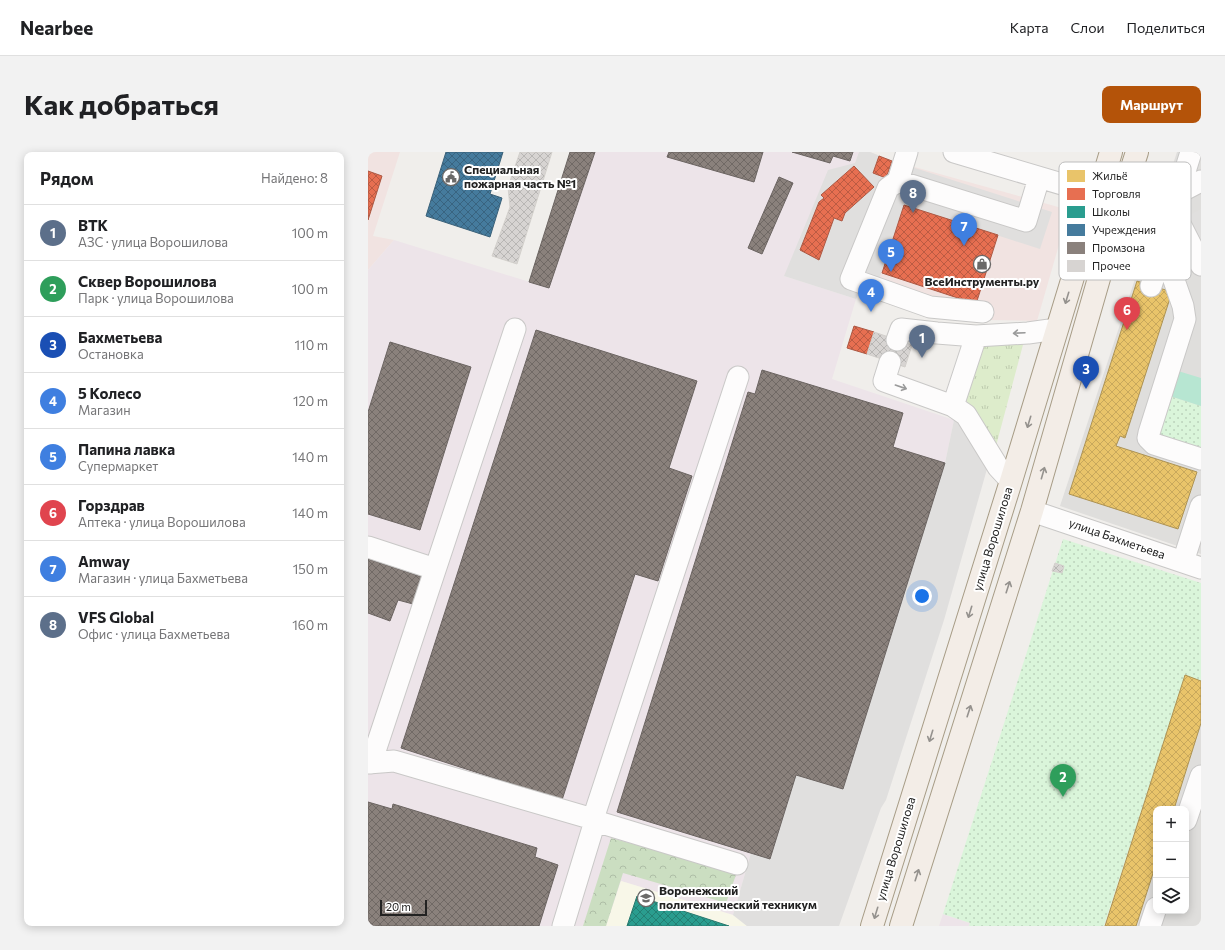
<!DOCTYPE html>
<html lang="ru">
<meta charset="utf-8">
<style>
:root{--surface:#fff;--page:#f2f2f2;--text:#202124;--muted:#757577;--line:#e0e0e0;--accent:#b45309}
body{margin:0;font-family:Commissioner,sans-serif;background:var(--page);color:var(--text)}
.controls{position:absolute;right:12px;bottom:12px;display:grid;overflow:hidden;border-radius:8px;box-shadow:0 2px 10px #0003}
.controls button{width:36px;height:36px;display:grid;place-items:center;padding:0;border:0;border-bottom:1px solid var(--line);background:var(--surface);color:var(--text);font:20px sans-serif}
.scale{position:absolute;left:12px;bottom:10px;width:47px;box-sizing:border-box;padding-left:4px;border:2px solid #222;border-top:0;font-size:11px;line-height:14px;white-space:nowrap;color:#222;-webkit-text-stroke:3px #fff;paint-order:stroke}
.you{position:absolute;left:554px;top:444px;width:14px;height:14px;margin:-10px;border:3px solid #fff;border-radius:50%;background:#1a73e8;box-shadow:0 0 0 6px #1a73e833}
.badge{display:grid;place-items:center;width:26px;height:26px;border-radius:50%;background:var(--accent);color:#fff;font-size:13px;font-weight:700}
.pin{position:absolute;translate:-50% -33px;filter:drop-shadow(0 1px 2px #0008)}
.pin::after{content:'';position:absolute;top:21px;width:14px;height:12px;background:inherit;clip-path:polygon(0 0,100% 0,50% 100%)}
.list{margin:0;padding:0;list-style:none}
h2{display:flex;justify-content:space-between;align-items:center;height:52px;margin:0;padding:0 16px;font-size:17px}
h2 small{font-size:13px;font-weight:400;color:var(--muted)}
.list li{display:grid;grid-template-columns:26px 1fr auto;gap:12px;align-items:center;box-sizing:border-box;height:56px;padding:0 16px;border-top:1px solid var(--line)}
.list b{display:block;font-size:15px;white-space:nowrap}
.list p{margin:0;font-size:13px;white-space:nowrap;color:var(--muted)}
.list em{font-size:13px;font-style:normal;color:var(--muted)}
.icon{flex:none;width:22px;height:22px;fill:none;stroke:currentColor;stroke-width:2;stroke-linecap:round;stroke-linejoin:round}
.map{position:relative;flex:none;width:833px;height:774px;overflow:hidden;border-radius:8px}
header{display:flex;align-items:center;gap:24px;box-sizing:border-box;height:56px;padding:0 20px;background:var(--surface);border-bottom:1px solid var(--line)}
header strong{font-size:19px}
nav{display:flex;gap:22px;margin-inline-start:auto;font-size:14px}
.intro{display:flex;align-items:center;justify-content:space-between;box-sizing:border-box;height:96px;padding:0 24px}
h1{margin:0;font-size:28px}
.button{padding:10px 18px;border-radius:8px;background:var(--accent);color:#fff;font-size:14px;font-weight:700}
main{display:flex;gap:24px;padding:0 24px}
aside{flex:1;background:var(--surface);border-radius:8px;box-shadow:0 2px 10px #0003}
.map>svg:first-child{display:block}
.residential{fill:#dfdedc;fill-rule:evenodd}
.commercial{fill:#f1e3e1}
.industrial{fill:#ede4e9}
.education{fill:#f8f7e8}
.grass{fill:url(#grass-tufts)}
.forest{fill:url(#forest-crowns)}
.park{fill:url(#park-dots)}
.pitch{fill:#b7e6d2}
.parking{fill:#e0dfde}
.homes{fill:url(#homes-cross-hatch);stroke:#ad9354}
.shops{fill:url(#shops-cross-hatch);stroke:#ac5843}
.schools{fill:url(#schools-cross-hatch);stroke:#28786e}
.public{fill:url(#public-cross-hatch);stroke:#3a6078}
.industry{fill:url(#industry-cross-hatch);stroke:#6b6461}
.building{fill:url(#building-cross-hatch);stroke:#d3d0cc}
.lines{fill:none;stroke-linecap:round;stroke-linejoin:round}
.minor-casing{stroke:#c9c8c7;stroke-width:23}
.major-casing{stroke:#a79c86;stroke-width:24}
.minor{stroke:#fdfcfc;stroke-width:21}
.major{stroke:#f3ede7;stroke-width:22}
.oneway{stroke:#95928e}
.oneway2{stroke:#9a9a9a}
.labels{text-anchor:middle;stroke-width:4;stroke-linejoin:round;paint-order:stroke}
.poi-label{font-size:12px;font-weight:bold;fill:#222;stroke:#fff;text-anchor:start}
.street-label{font-size:12px;fill:#222;stroke:#fff}
.key{fill:#fff;stroke:#bdbdbd;stroke-width:1}
.key-label{font-size:11px;fill:#222}
</style>
<header>
<strong>Nearbee</strong>
<nav><a>Карта</a><a>Слои</a><a>Поделиться</a></nav>
</header>
<div class="intro"><h1>Как добраться</h1><a class="button">Маршрут</a></div>
<main>
<aside>
<h2>Рядом<small>Найдено: 8</small></h2>
<ul class="list">
<li><span class="badge" style="background:#5c6f8a">1</span><div><b>ВТК</b><p>АЗС · улица Ворошилова</p></div><em>100 m</em></li>
<li><span class="badge" style="background:#2e9e5b">2</span><div><b>Сквер Ворошилова</b><p>Парк · улица Ворошилова</p></div><em>100 m</em></li>
<li><span class="badge" style="background:#1a4fb4">3</span><div><b>Бахметьева</b><p>Остановка</p></div><em>110 m</em></li>
<li><span class="badge" style="background:#3f7fe0">4</span><div><b>5 Колесо</b><p>Магазин</p></div><em>120 m</em></li>
<li><span class="badge" style="background:#3f7fe0">5</span><div><b>Папина лавка</b><p>Супермаркет</p></div><em>140 m</em></li>
<li><span class="badge" style="background:#e0444e">6</span><div><b>Горздрав</b><p>Аптека · улица Ворошилова</p></div><em>140 m</em></li>
<li><span class="badge" style="background:#3f7fe0">7</span><div><b>Amway</b><p>Магазин · улица Бахметьева</p></div><em>150 m</em></li>
<li><span class="badge" style="background:#5c6f8a">8</span><div><b>VFS Global</b><p>Офис · улица Бахметьева</p></div><em>160 m</em></li>
</ul>
</aside>
<div class="map">
<svg width="833" height="774" viewBox="0 0 833 774">
<defs>
<pattern id="grass-tufts" width="24" height="20" patternUnits="userSpaceOnUse"><rect width="24" height="20" fill="#ddeccb"/><path d="M3 7l-1-3M5 7V3M7 7l1-3M15 17l-1-3M17 17v-4M19 17l1-3" fill="none" stroke="#bdcaae"/></pattern>
<pattern id="forest-crowns" width="20" height="18" patternUnits="userSpaceOnUse"><rect width="20" height="18" fill="#cbdec1"/><path d="M2 6a3 3 0 1 1 6 0M12 15a3 3 0 1 1 6 0" fill="none" stroke="#aebea6"/></pattern>
<pattern id="park-dots" width="8" height="8" patternUnits="userSpaceOnUse"><rect width="8" height="8" fill="#daf5da"/><path d="M2 2h.1M6 6h.1" fill="none" stroke="#bbd2bb" stroke-width="1.8" stroke-linecap="round"/></pattern>
<pattern id="homes-cross-hatch" width="8" height="8" patternUnits="userSpaceOnUse"><rect width="8" height="8" fill="#e9c46a"/><path d="M0 0l8 8M0 8l8-8" fill="none" stroke="#c8a85c"/></pattern>
<pattern id="shops-cross-hatch" width="8" height="8" patternUnits="userSpaceOnUse"><rect width="8" height="8" fill="#e76f51"/><path d="M0 0l8 8M0 8l8-8" fill="none" stroke="#bb5b43"/></pattern>
<pattern id="schools-cross-hatch" width="8" height="8" patternUnits="userSpaceOnUse"><rect width="8" height="8" fill="#2a9d8f"/><path d="M0 0l8 8M0 8l8-8" fill="none" stroke="#248074"/></pattern>
<pattern id="public-cross-hatch" width="8" height="8" patternUnits="userSpaceOnUse"><rect width="8" height="8" fill="#457b9d"/><path d="M0 0l8 8M0 8l8-8" fill="none" stroke="#396480"/></pattern>
<pattern id="industry-cross-hatch" width="8" height="8" patternUnits="userSpaceOnUse"><rect width="8" height="8" fill="#8a817c"/><path d="M0 0l8 8M0 8l8-8" fill="none" stroke="#706965"/></pattern>
<pattern id="building-cross-hatch" width="8" height="8" patternUnits="userSpaceOnUse"><rect width="8" height="8" fill="#d7d4d2"/><path d="M0 0l8 8M0 8l8-8" fill="none" stroke="#b8b6b4"/></pattern>
</defs>
<rect width="100%" height="100%" fill="#f0eeeb"/>
<path class="residential" d="M809,0H833V402L692,354Z
M817,523L833,529V774H737ZM788,657H818V759H788Z"/>
<path class="commercial" d="M0,0H32L5,84L26,88L0,118Z
M491,0H502L525,9L701,58L669,169L569,167L490,140L488,147L487,11Z"/>
<path class="industrial" d="M227,0H491L487,11L416,124L488,147L464,227L586,268L577,311L475,637L402,707L383,701L365,763L253,729L238,774H0V118L26,88L181,136Z
M575,762L602,771L601,774H571Z"/>
<path class="education" d="M253,729L365,763L379,774H238Z"/>
<path class="grass" d="M611,188L656,189L628,294L594,242Z"/>
<path class="forest" d="M243,686L369,720L358,751L255,721L238,774H215Z"/>
<path class="park" d="M802,244L833,254V295L790,282Z
M695,387L833,431V529L817,524L736,774H601L602,771L575,762Z"/>
<path class="pitch" d="M810,219L833,226V254L802,244Z"/>
<path class="parking" d="M491,0H502L525,9L684,60L672,97L536,53L505,145L491,140L488,147L416,124L460,18L487,11Z
M833,57V96L817,66Z
M586,268L594,271L619,317L576,468L518,648L513,656L471,774H379L365,763L383,701L402,707L428,623L475,637L577,311Z"/>
<path class="homes" d="M769,129L804,140L757,286L752,284L748,294L829,320L810,377L701,342Z
M817,523L833,529V571L806,657H788V712L768,774H737Z"/>
<path class="shops" d="M511,4L524,9L518,26L505,21Z
M486,14L506,35L477,61L474,69L466,66L451,108L432,98L451,50L456,46L453,43Z
M0,19L14,24L0,68Z
M536,53L630,83L608,152L514,121Z
M486,174L506,180L499,202L479,196Z"/>
<path class="schools" d="M269,744L361,774H259Z"/>
<path class="public" d="M78,0H135L122,42L134,46L122,85L58,64Z"/>
<path class="industry" d="M202,0H227L181,136L161,130Z
M301,0H395L386,30L299,5Z
M424,0H485L482,9L465,4L462,11Z
M411,25L425,31L394,102L380,96Z
M168,178L329,229L301,316L324,324L290,429L267,422L194,648L33,596Z
M22,190L103,215L52,378L0,362V260Z
M394,218L535,261L525,295L577,311L475,637L428,623L402,707L249,660L380,240L387,242Z
M0,407L54,425L45,452L30,448L22,469L0,461Z
M0,650L24,657L25,652L169,696L167,705L190,713L171,774H0Z"/>
<path class="building" d="M152,0H184L149,112L124,104L142,55L140,35Z
M506,180L544,193L537,215L499,202Z
M687,411L696,414L694,421L684,419Z"/>
<g class="lines">
<g class="minor-casing">
<path id="minor" d="M586,0L785,59L810,41L833,29
M823,0L805,58L833,113
M530,29L539,0
M800,111L815,154L817,167L781,281L780,286L786,292L833,307
M783,134L789,116L810,105
M615,160L562,155L483,127L520,36L530,29L658,69L671,26
M529,188L533,177L569,181L608,184L660,181L689,177
M522,210L516,229L585,254L598,263L630,315L643,329
M585,254L608,184
M664,359L833,416
M0,395L67,417
M815,410L833,354
M0,611L26,609L225,667L227,669L369,712
M3,611L147,177
M225,667L370,225
M818,668L833,624
M195,774L227,669
M782,774L788,756"/>
</g>
<g class="major-casing">
<path id="major" d="M504,774L643,329L743,0
M533,774L664,359L753,50L769,0"/>
</g>
<use href="#minor" class="minor"/>
<use href="#major" class="major"/>
</g>
<defs><path id="oneway-shaft" d="M-6 0H5M1.5-3L5.5 0L1.5 3" fill="none" stroke-width="1.6" stroke-linecap="round" stroke-linejoin="round"/></defs>
<g class="oneway">
<use href="#oneway-shaft" transform="translate(699 146) rotate(107)"/>
<use href="#oneway-shaft" transform="translate(661 270) rotate(107)"/>
<use href="#oneway-shaft" transform="translate(675 321) rotate(-74)"/>
<use href="#oneway-shaft" transform="translate(640 435) rotate(-72)"/>
<use href="#oneway-shaft" transform="translate(602 460) rotate(107)"/>
<use href="#oneway-shaft" transform="translate(601 559) rotate(-72)"/>
<use href="#oneway-shaft" transform="translate(563 584) rotate(107)"/>
<use href="#oneway-shaft" transform="translate(549 723) rotate(-72)"/>
<use href="#oneway-shaft" transform="translate(508 761) rotate(107)"/>
</g>
<g class="oneway2">
<use href="#oneway-shaft" transform="translate(651 181) rotate(177)"/>
<use href="#oneway-shaft" transform="translate(533 235) rotate(19)"/>
</g>
<defs>
<g id="civic-ring" transform="scale(0.9)"><circle r="9.5" fill="#fff" stroke="#6a6968" stroke-width="1.5"/><path d="M-.6-6.5H3V-4.5H.6V-3L4-1V1h2V6H-6V1h2V-1L-.6-3ZM-1.2 2.5V6h2.4V2.5Z" fill="#6a6968"/></g>
<g id="shop-ring" transform="scale(0.9)"><circle r="9.5" fill="#fff" stroke="#6a6968" stroke-width="1.5"/><path d="M-5-2.5h2.3a2.7 3.5 0 0 1 5.4 0H5L5.5 6h-11ZM-1.5-2.5h3a1.5 2.3 0 0 0-3 0Z" fill="#6a6968"/></g>
<g id="university-ring" transform="scale(0.9)"><circle r="9.5" fill="#fff" stroke="#6a6968" stroke-width="1.5"/><path d="M0-5L7-2L0 1L-7-2ZM-4 1L0 2.5L4 1V4Q0 6-4 4Z" fill="#6a6968"/></g>
</defs>
<g fill-rule="evenodd">
<use href="#civic-ring" x="83" y="25"/>
<use href="#shop-ring" x="614" y="112"/>
<use href="#university-ring" x="278" y="746"/>
</g>
<g class="labels">
<g class="poi-label">
<text x="96" y="22">Специальная<tspan x="96" dy="14">пожарная часть №1</tspan></text>
<text x="614" y="134" text-anchor="middle">ВсеИнструменты.ру</text>
<text x="291" y="743">Воронежский<tspan x="291" dy="14">политехнический техникум</tspan></text>
</g>
<g class="street-label">
<text transform="translate(625 387) rotate(-73)" y="4">улица Ворошилова</text>
<text transform="translate(749 387) rotate(19)" y="4">улица Бахметьева</text>
<text transform="translate(528 697) rotate(-73)" y="4">улица Ворошилова</text>
</g>
</g>
<rect x="691" y="10" width="132" height="118" rx="6" class="key"/>
<rect x="699" y="18" width="18" height="12" fill="#e9c46a"/>
<rect x="699" y="36" width="18" height="12" fill="#e76f51"/>
<rect x="699" y="54" width="18" height="12" fill="#2a9d8f"/>
<rect x="699" y="72" width="18" height="12" fill="#457b9d"/>
<rect x="699" y="90" width="18" height="12" fill="#8a817c"/>
<rect x="699" y="108" width="18" height="12" fill="#d7d4d2"/>
<g class="key-label">
<text x="724" y="28">Жильё</text>
<text x="724" y="46">Торговля</text>
<text x="724" y="64">Школы</text>
<text x="724" y="82">Учреждения</text>
<text x="724" y="100">Промзона</text>
<text x="724" y="118">Прочее</text>
</g>
</svg>
<div class="controls">
<button>+</button>
<button>−</button>
<button><svg class="icon" aria-label="layers" viewBox="0 0 24 24"><path d="M12 4l9 5-9 5-9-5zM3 14l9 5 9-5"/></svg></button>
</div>
<div class="scale">20 m</div>
<div class="you"></div>
<div class="pin badge" style="left:554px;top:206px;background:#5c6f8a">1</div>
<div class="pin badge" style="left:695px;top:645px;background:#2e9e5b">2</div>
<div class="pin badge" style="left:718px;top:237px;background:#1a4fb4">3</div>
<div class="pin badge" style="left:503px;top:160px;background:#3f7fe0">4</div>
<div class="pin badge" style="left:523px;top:120px;background:#3f7fe0">5</div>
<div class="pin badge" style="left:759px;top:178px;background:#e0444e">6</div>
<div class="pin badge" style="left:596px;top:94px;background:#3f7fe0">7</div>
<div class="pin badge" style="left:545px;top:61px;background:#5c6f8a">8</div>
</div>
</main>
